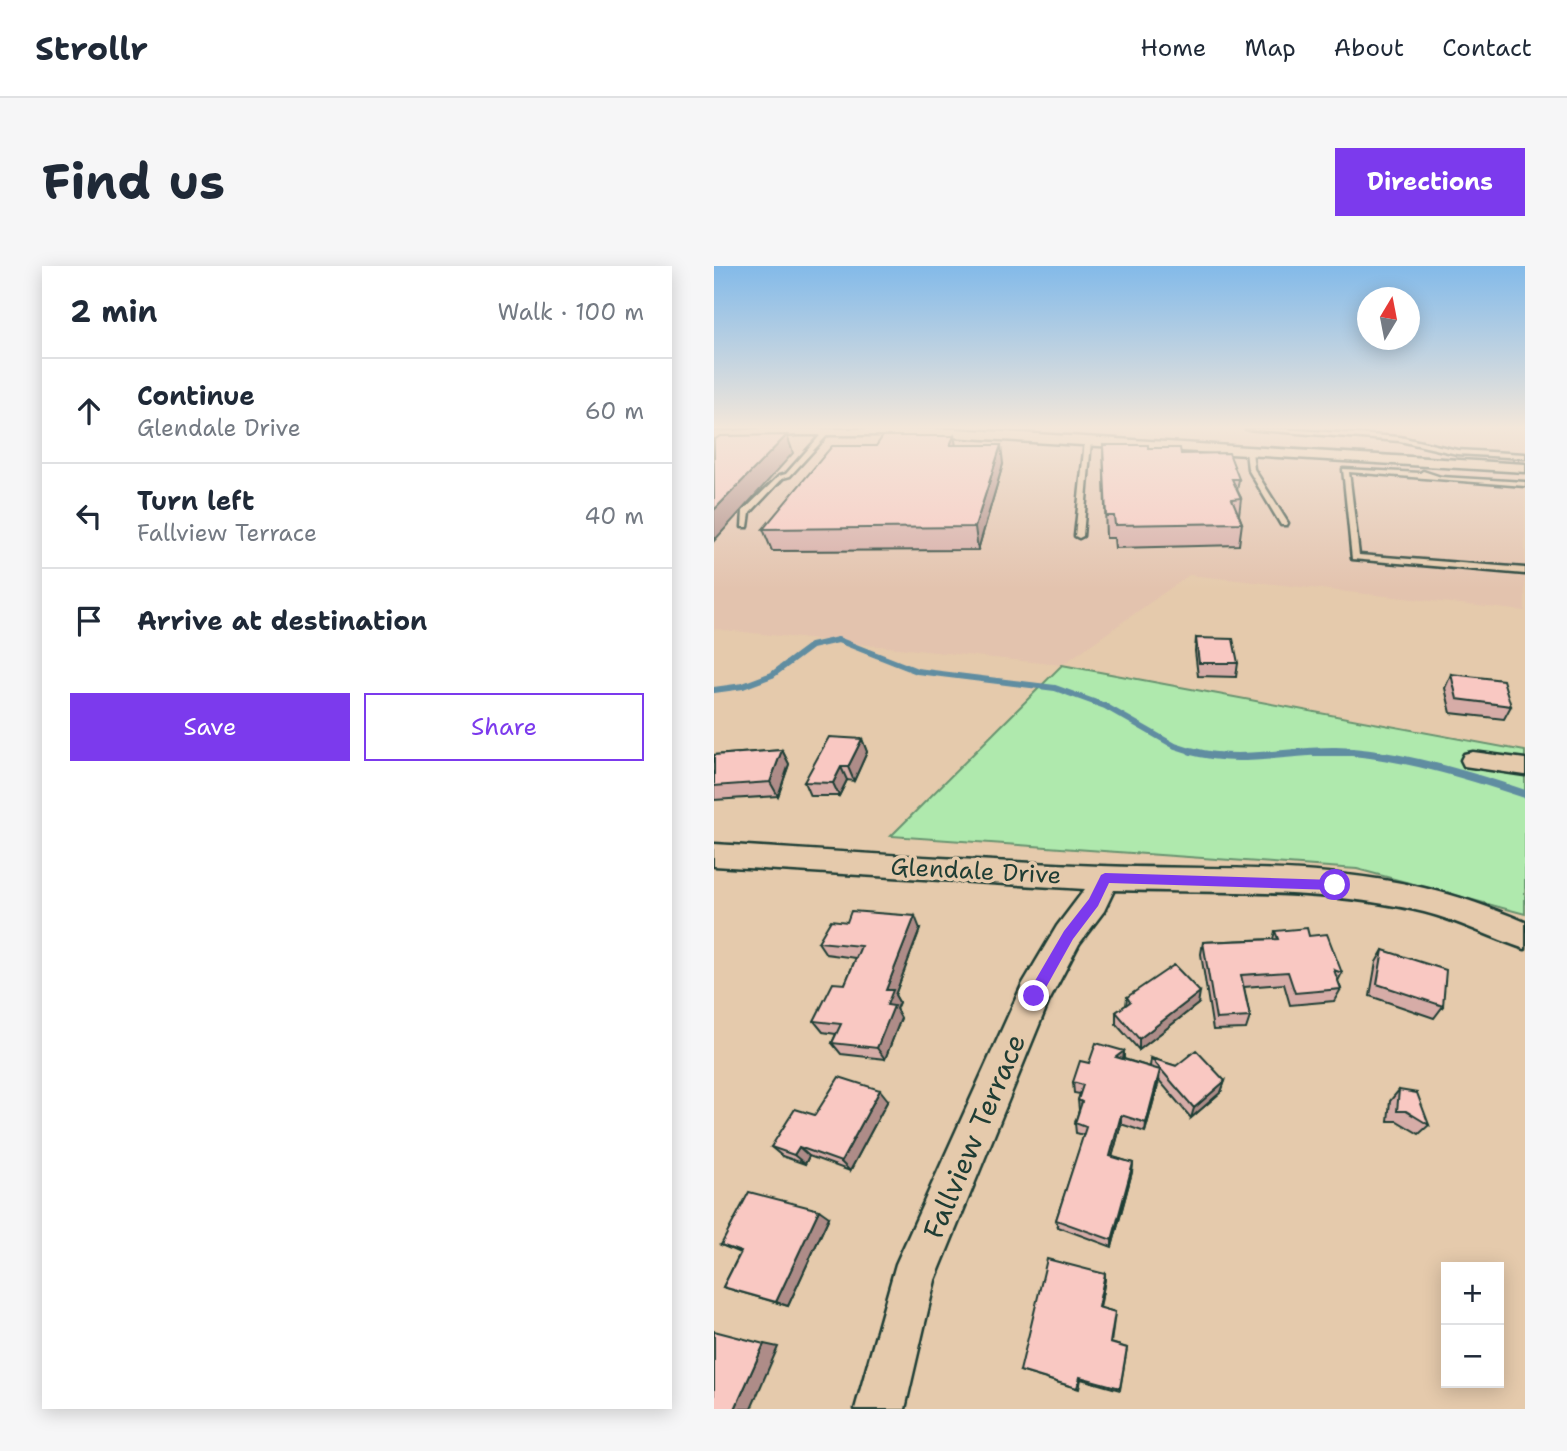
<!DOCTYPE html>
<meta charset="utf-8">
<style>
:root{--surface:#fff;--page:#f6f6f7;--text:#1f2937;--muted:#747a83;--line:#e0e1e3;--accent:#7c3aed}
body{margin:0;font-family:"Shantell Sans",sans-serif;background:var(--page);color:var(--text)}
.controls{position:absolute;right:21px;bottom:21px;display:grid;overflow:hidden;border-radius:0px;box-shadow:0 4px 18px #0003}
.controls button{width:63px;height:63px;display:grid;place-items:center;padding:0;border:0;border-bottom:2px solid var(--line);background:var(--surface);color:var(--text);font:35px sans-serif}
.compass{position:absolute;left:643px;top:21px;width:63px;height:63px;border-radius:50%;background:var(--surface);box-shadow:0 4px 18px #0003;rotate:10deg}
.stop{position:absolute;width:21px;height:21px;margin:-16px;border:5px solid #7c3aed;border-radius:50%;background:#fff}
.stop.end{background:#7c3aed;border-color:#fff;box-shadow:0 2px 7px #0008}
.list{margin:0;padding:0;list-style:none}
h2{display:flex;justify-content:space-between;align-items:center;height:91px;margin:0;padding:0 28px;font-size:30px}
h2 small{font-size:23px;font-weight:400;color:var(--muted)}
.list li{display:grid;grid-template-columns:46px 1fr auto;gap:21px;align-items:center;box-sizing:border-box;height:105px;padding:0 28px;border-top:2px solid var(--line)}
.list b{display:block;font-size:26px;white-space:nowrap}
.list p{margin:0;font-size:23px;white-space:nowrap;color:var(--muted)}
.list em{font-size:23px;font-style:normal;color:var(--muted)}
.actions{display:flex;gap:14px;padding:21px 28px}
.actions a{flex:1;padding:16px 0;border:2px solid var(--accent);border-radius:0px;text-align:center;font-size:24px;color:var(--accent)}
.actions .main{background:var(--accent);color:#fff}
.icon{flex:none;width:38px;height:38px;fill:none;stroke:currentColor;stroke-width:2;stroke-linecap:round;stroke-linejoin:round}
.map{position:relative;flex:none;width:811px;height:1143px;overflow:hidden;border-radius:0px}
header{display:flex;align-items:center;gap:42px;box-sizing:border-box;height:98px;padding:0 35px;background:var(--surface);border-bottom:2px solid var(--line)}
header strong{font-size:33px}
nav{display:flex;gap:38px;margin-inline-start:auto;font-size:24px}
.intro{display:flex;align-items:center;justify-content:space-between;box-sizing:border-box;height:168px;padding:0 42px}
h1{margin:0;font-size:49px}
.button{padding:18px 32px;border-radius:0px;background:var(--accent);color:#fff;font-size:24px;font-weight:700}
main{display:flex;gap:42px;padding:0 42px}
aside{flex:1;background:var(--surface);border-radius:0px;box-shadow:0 4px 18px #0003}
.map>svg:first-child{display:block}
.built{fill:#e3c3ae}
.green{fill:#afe9ad;stroke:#679370;stroke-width:2}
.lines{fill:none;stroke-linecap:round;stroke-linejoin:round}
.stream-far1{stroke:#608da1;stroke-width:6}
.stream{stroke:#608da1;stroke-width:8}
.service-casing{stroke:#1f3d34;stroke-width:5}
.minor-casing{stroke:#1f3d34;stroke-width:5}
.service{fill:#e5caac;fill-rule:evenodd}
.minor{fill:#e5caac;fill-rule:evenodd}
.wall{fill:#d6aca7;stroke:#1f3d34;stroke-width:2}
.shaded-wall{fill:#ae8c88;stroke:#1f3d34;stroke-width:2}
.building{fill:#f9c8c2;stroke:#1f3d34;stroke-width:2}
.route{fill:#7c3aed}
.labels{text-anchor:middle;stroke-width:7;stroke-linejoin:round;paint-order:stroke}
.street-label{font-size:24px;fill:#1f3d34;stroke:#e5caac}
.near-street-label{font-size:28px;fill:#1f3d34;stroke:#e5caac}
</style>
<header>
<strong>Strollr</strong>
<nav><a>Home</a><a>Map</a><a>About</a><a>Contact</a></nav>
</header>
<div class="intro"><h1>Find us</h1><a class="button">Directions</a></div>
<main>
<aside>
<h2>2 min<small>Walk · 100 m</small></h2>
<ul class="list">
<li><svg class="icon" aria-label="ahead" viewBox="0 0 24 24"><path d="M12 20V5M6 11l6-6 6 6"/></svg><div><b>Continue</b><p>Glendale Drive</p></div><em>60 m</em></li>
<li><svg class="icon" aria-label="left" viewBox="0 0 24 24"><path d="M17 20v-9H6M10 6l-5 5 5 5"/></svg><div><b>Turn left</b><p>Fallview Terrace</p></div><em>40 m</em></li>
<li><svg class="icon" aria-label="arrive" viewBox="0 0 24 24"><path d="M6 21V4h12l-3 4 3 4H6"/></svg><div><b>Arrive at destination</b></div></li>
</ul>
<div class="actions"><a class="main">Save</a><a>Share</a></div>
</aside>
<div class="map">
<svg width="811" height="1143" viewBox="0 0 811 1143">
<rect width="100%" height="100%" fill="#e5caac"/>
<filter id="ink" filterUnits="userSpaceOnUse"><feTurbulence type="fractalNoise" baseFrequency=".0143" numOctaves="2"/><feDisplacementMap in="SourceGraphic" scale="14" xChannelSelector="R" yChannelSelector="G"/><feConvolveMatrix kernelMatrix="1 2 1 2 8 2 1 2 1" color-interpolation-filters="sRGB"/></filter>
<g filter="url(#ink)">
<path class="built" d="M0,163H811V345L475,309L348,399L0,363Z"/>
<path class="green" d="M348,399L811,485V648L643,603L177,570Z"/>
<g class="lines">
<path class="stream-far1" d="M0,424L29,420L58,409L97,380L124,374L203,405L341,422L391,440L461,480L483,487
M600,487H638"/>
<path class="stream" d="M477,485C526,499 573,484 622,485C682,487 754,509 811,528"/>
<g class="service-casing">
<path id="service" d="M112,163L118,164L76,210L69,212L36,247L34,261H28L29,245L65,210L72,208Z
M532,163H569L686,171L743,184L811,188V192L743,188L686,175Z
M374,173L377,175L369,270L365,272L361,270L371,175Z
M535,183L538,185L540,203L574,257L573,259H567L534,203L532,185Z
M629,203L706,207L709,205L727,211L811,216V220L635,206L645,289L811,302V308L638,293Z"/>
</g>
<g class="minor-casing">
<path id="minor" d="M48,163H240L811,198V206L205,169H83L0,174V166Z
M759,486L811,493V509L750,500L747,494L750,488Z
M0,578C129,586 258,595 387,600C495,604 605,597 710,622C745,630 778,642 811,656V683C777,672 746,655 710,646C610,622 503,627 400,624L390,645L365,678L334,737L221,1014L191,1143H141L182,998L308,719L343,660L371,623L0,600Z"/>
</g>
<use href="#service" class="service"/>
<use href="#minor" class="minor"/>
</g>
<path class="wall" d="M242,179L289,198L264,284L58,285L49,263Z
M389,179L467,188L525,213L523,225L527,232L525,249L528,257L525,279L401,282L400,272H392Z
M482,372L524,397L522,411L484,410L481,385Z
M737,408L797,440L790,453L737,447L731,422Z
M148,473L153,486L140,515L133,514L125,530H96L90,516Z
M68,484L75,498L64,530L0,534V489Z
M206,663L181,729L185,736L182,743L187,752L171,793L127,788L118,777L122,768L109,766L100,755L131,718L142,692L112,688L104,676Z
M561,665L595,670L628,707L624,715L627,723L620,735L576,739L570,718L530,721L536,751L532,763L499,764L487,688L489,676L559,673Z
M669,684L729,740L720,752L656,730L662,696Z
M413,731L484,738L425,784L402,758V746L412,739Z
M410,785V793L436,801L437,792L511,815L507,826L477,852L445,814L431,866L407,858L398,891L419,897L418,906L398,981L344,961L342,954L370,869L362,867L361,857L365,844L364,834L366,828L360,827L359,816L375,797Z
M685,824L715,859L705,868L683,855H674L676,835Z
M174,834L136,905L95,890L91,898L68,890L57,881L101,849Z
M115,951L74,1040L9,1021L26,987L7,979Z
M391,1008V1013L386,1042L401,1046L397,1077L413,1082L406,1124L367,1113L365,1123L306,1105Z"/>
<path class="shaded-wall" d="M73,169L79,187L0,275V244Z
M240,170L244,189L236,179Z
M287,179L289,198L264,284L261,261Z
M148,473L153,486L140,515L134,501Z
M68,484L75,498L64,530L56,516Z
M127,501L133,514L125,530L119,517Z
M201,650L206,663L181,729L185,736L182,743L187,752L171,793L163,782L173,739L172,724Z
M486,726L484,738L425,784V773Z
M410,785L409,796L402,791Z
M446,804L445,815L431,866L432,857Z
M511,815L507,826L477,852L480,842Z
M166,824L174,834L136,905L127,896Z
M407,849V858L396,899V890Z
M85,881L95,890L91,898L80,889Z
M419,897L418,906L398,981V974Z
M105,944L115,951L74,1040L62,1036Z
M391,1008V1013L385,1046L384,1041Z
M50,1078L64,1081L37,1143H21Z"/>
<path class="building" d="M73,169L0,244V174L6,170Z
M169,170H240L236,179H287L261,261L49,263L118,180H162Z
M389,179H434V182H466L467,188L515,187L525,213H518L527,232L518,233L528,257L401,259L400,250H392Z
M482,372L519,373L524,397H485Z
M737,408L789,414L797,440L743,433Z
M115,471L148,473L134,501H127L119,517L90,516Z
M68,484L56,516L0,520V489Z
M137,645L201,650L172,724H179L173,739L180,740L163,782L118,777L127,758L100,755L119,717L131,718L147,680L104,676L117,654L133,656Z
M593,662L595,670L613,668L628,707L620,704L627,723L581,727L574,706L527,709L536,751L502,753L489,676L564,673L561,665Z
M669,684L732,704L729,740L663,718Z
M460,699L486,726L425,773L402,746L416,736L413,731Z
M382,777L410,785L402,791L446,804L432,857L407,849L396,890L419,897L398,974L342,954L372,861L361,857L368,836L364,834L369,819L359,816L366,795L375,797Z
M482,784L511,815L480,842L437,792L462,800Z
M125,811L166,824L127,896L85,881L80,889L57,881L81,843L101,849Z
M685,824L703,827L715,859L692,845H683Z
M35,926L105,944L62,1036L9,1021L27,986L7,979Z
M333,993L391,1008L384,1041L401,1046L396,1077L413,1082L406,1122L366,1111L363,1122L306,1105Z
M0,1065L50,1078L21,1143H0Z"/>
</g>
<linearGradient id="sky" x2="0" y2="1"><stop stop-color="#83bae9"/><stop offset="0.5" stop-color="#f3e7da"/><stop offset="1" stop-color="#f3e7da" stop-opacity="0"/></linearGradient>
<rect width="811" height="323" fill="url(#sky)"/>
<path class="route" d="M391,607L621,614L627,619L621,624L395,617L384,640L359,673L325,734H315V725L350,665L375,633L387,609Z"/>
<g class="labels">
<g class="street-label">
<text transform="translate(262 605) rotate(3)" y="8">Glendale Drive</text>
</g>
<g class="near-street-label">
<text transform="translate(260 870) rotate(-67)" y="10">Fallview Terrace</text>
</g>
</g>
</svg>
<div class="controls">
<button>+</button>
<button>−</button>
</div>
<svg class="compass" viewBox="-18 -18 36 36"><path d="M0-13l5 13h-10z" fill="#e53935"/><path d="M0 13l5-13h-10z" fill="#747a83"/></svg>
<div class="stop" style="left:621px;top:619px"></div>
<div class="stop end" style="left:320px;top:730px"></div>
</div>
</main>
